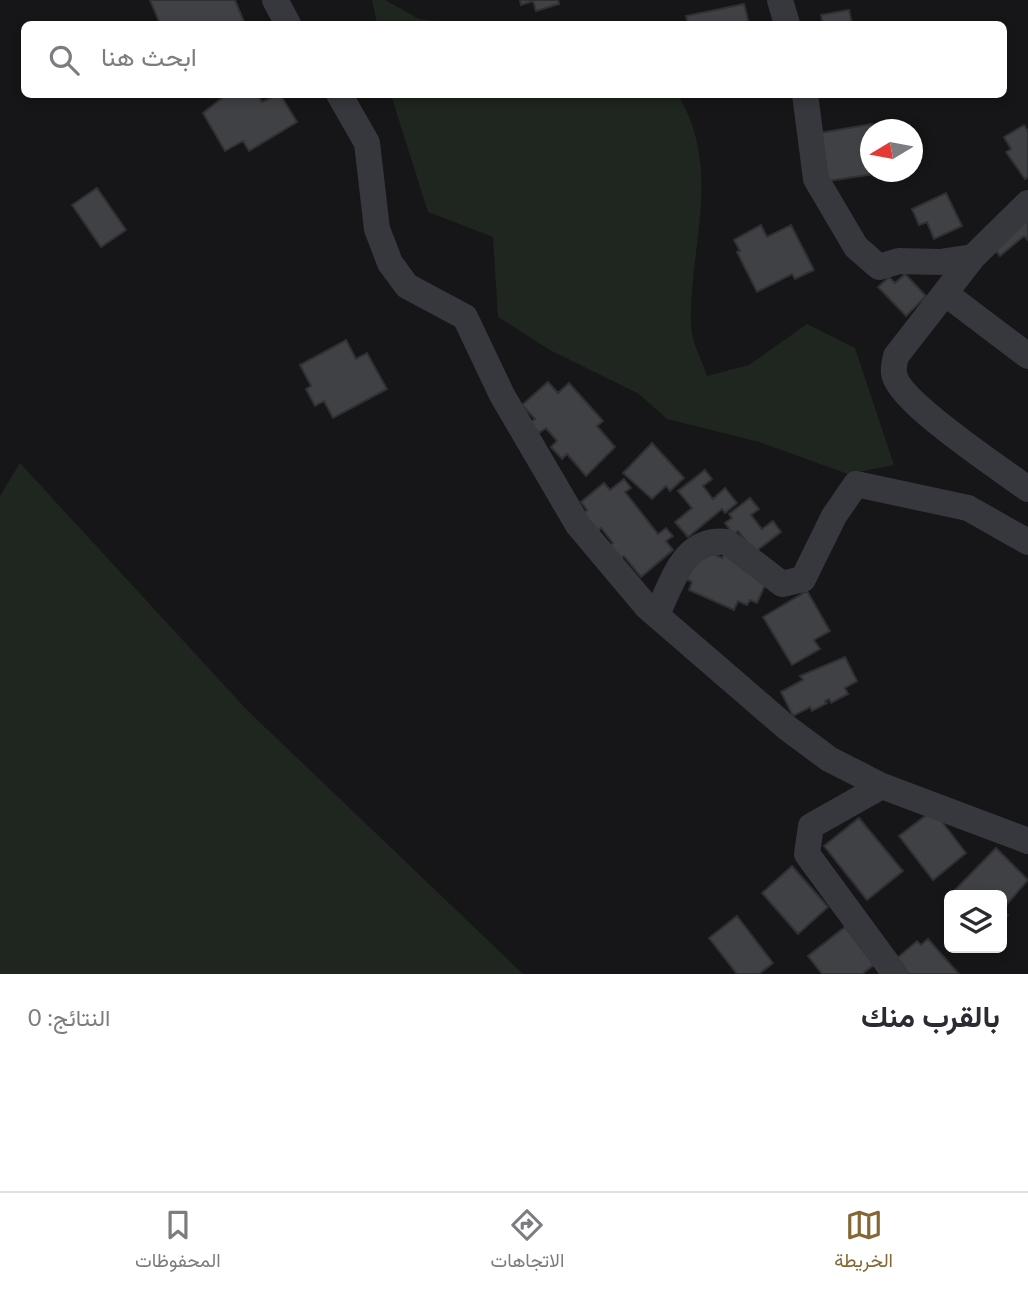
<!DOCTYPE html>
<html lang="ar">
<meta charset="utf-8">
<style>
:root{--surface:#fff;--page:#f7f7f7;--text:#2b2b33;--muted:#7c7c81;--line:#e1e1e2;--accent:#856733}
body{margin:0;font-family:Lato,Vazirmatn,sans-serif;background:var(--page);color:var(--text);direction:rtl}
.controls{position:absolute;right:21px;bottom:21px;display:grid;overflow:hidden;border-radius:10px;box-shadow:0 4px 10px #0003}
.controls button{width:63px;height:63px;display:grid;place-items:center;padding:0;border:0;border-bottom:2px solid var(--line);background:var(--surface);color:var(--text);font:35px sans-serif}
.compass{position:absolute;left:860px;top:119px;width:63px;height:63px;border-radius:50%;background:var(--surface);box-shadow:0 4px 10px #0003;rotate:260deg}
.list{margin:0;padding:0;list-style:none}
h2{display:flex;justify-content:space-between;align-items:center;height:91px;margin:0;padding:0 28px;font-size:30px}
h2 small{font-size:23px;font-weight:400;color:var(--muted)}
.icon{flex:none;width:38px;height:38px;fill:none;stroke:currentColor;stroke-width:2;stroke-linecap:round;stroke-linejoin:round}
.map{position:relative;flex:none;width:1028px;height:974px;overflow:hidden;direction:ltr}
.search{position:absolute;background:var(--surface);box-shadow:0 4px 10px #0003;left:21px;right:21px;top:21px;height:77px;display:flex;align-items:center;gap:18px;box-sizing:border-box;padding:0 24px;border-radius:10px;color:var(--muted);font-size:26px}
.sheet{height:217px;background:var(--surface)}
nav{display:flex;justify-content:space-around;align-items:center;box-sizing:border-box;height:98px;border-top:2px solid var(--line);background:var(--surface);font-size:19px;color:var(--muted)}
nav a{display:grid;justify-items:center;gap:4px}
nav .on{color:var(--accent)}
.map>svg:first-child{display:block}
.green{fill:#1e261f}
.building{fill:#404145;stroke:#303034;stroke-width:2}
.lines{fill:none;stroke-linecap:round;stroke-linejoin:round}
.minor{stroke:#37383d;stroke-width:26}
</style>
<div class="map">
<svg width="1028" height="974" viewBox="0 0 1028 974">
<rect width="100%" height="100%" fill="#161618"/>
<path class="green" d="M372,0H385L419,19L462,24H377Z
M391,95H678C723,170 689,245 691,325C691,341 702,360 707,376L749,365L807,324L855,348L894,465L848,474L759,442L667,419L639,394L550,350L498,317L493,237L428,212Z
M20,463L246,709L523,974H0V496Z"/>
<path class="building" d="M150,0H235L245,24H160Z
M520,0H558L559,4L536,11L533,1L521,5Z
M744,4L749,24H688L686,16Z
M849,10L852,24H823L821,15Z
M227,94H257L262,102L280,94L297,122L249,151L243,141L225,151L203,113Z
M872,124L870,172L881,173L827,181L819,133Z
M1024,125L1028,131V177L1025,179L1006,152L1011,149L1004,137Z
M97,188L126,230L101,247L72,205Z
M946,193L962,226L934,239L927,222L919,225L912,209Z
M1028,211V240L1024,236L1000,256L989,243Z
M761,225L767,237L791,225L814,270L795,279L792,274L757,292L737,252L740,251L734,240Z
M905,274L926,296L906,316L878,287L889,277L895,283Z
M346,340L356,359L367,353L387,389L333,418L324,401L315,406L306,389L311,386L300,365Z
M548,382L558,393L569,383L603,421L597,426L615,447L586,476L567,454L562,459L551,447L557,441L546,428L539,433L530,423L535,419L522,405Z
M652,443L684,478L670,491L666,486L652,499L623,473Z
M705,470L712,479L703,486L713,499L725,488L737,503L725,513L722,509L688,537L675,522L692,508L678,491Z
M624,479L631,488L625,492L658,534L666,528L673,536L666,541L673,550L641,577L624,556L618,560L608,547L613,543L601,528L596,533L582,515L587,510L581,502L604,483L610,490Z
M750,498L759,509L751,515L762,529L773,521L781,532L755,552L738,531L733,534L725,523L732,518L729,514Z
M704,550L722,558L725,553L766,583L757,603L750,600L747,605L738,601L734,610L689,590L692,582L682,577Z
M807,591L830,631L814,640L820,649L792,665L763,617Z
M845,657L857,681L845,688L848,694L831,703L829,699L825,701L827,703L812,711L810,707L793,716L781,692L803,680L800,676Z
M933,810L966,853L933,880L899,836Z
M859,818L903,871L867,900L824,846Z
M996,848L1028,880L1002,910L1008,915L1002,922V895H950Z
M792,866L828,907L798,934L762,893Z
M737,916L773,963L759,974H737L709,938Z
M845,927L874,965L862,974H822L808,956Z
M928,939L959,974H909L896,959L917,941L921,945Z"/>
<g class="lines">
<path class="minor" d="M275,0L288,24
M780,0L787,24
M339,94L367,143L377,229L390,263L407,286L465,317L502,395L578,525L647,607L786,727L829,759L882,786L1028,841
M805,94L816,179L856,247L879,267L899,261L940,262L973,257L1028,203
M973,257L896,356C895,361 893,368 894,373C897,401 1002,470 1028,489
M946,294L1028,356
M657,614C673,582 683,537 727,542L782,584L803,579L834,516L856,484L968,508L1028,542
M882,786L811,826L807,854L895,974"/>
</g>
</svg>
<div class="controls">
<button><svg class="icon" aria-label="layers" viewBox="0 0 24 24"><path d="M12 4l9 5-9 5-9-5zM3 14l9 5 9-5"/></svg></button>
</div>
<svg class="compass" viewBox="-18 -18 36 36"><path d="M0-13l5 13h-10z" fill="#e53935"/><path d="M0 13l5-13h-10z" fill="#7c7c81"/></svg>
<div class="search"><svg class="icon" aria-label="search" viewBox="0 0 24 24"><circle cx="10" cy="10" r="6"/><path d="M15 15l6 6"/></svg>ابحث هنا</div>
</div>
<section class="sheet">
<h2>بالقرب منك<small>النتائج: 0</small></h2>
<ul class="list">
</ul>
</section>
<nav>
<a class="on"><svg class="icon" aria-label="map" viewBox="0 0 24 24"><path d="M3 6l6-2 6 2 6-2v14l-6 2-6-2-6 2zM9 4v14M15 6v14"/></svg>الخريطة</a>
<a><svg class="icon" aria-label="directions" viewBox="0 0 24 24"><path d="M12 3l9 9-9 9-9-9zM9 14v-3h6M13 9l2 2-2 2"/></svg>الاتجاهات</a>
<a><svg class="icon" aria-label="saved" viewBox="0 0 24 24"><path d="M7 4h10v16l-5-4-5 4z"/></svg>المحفوظات</a>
</nav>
